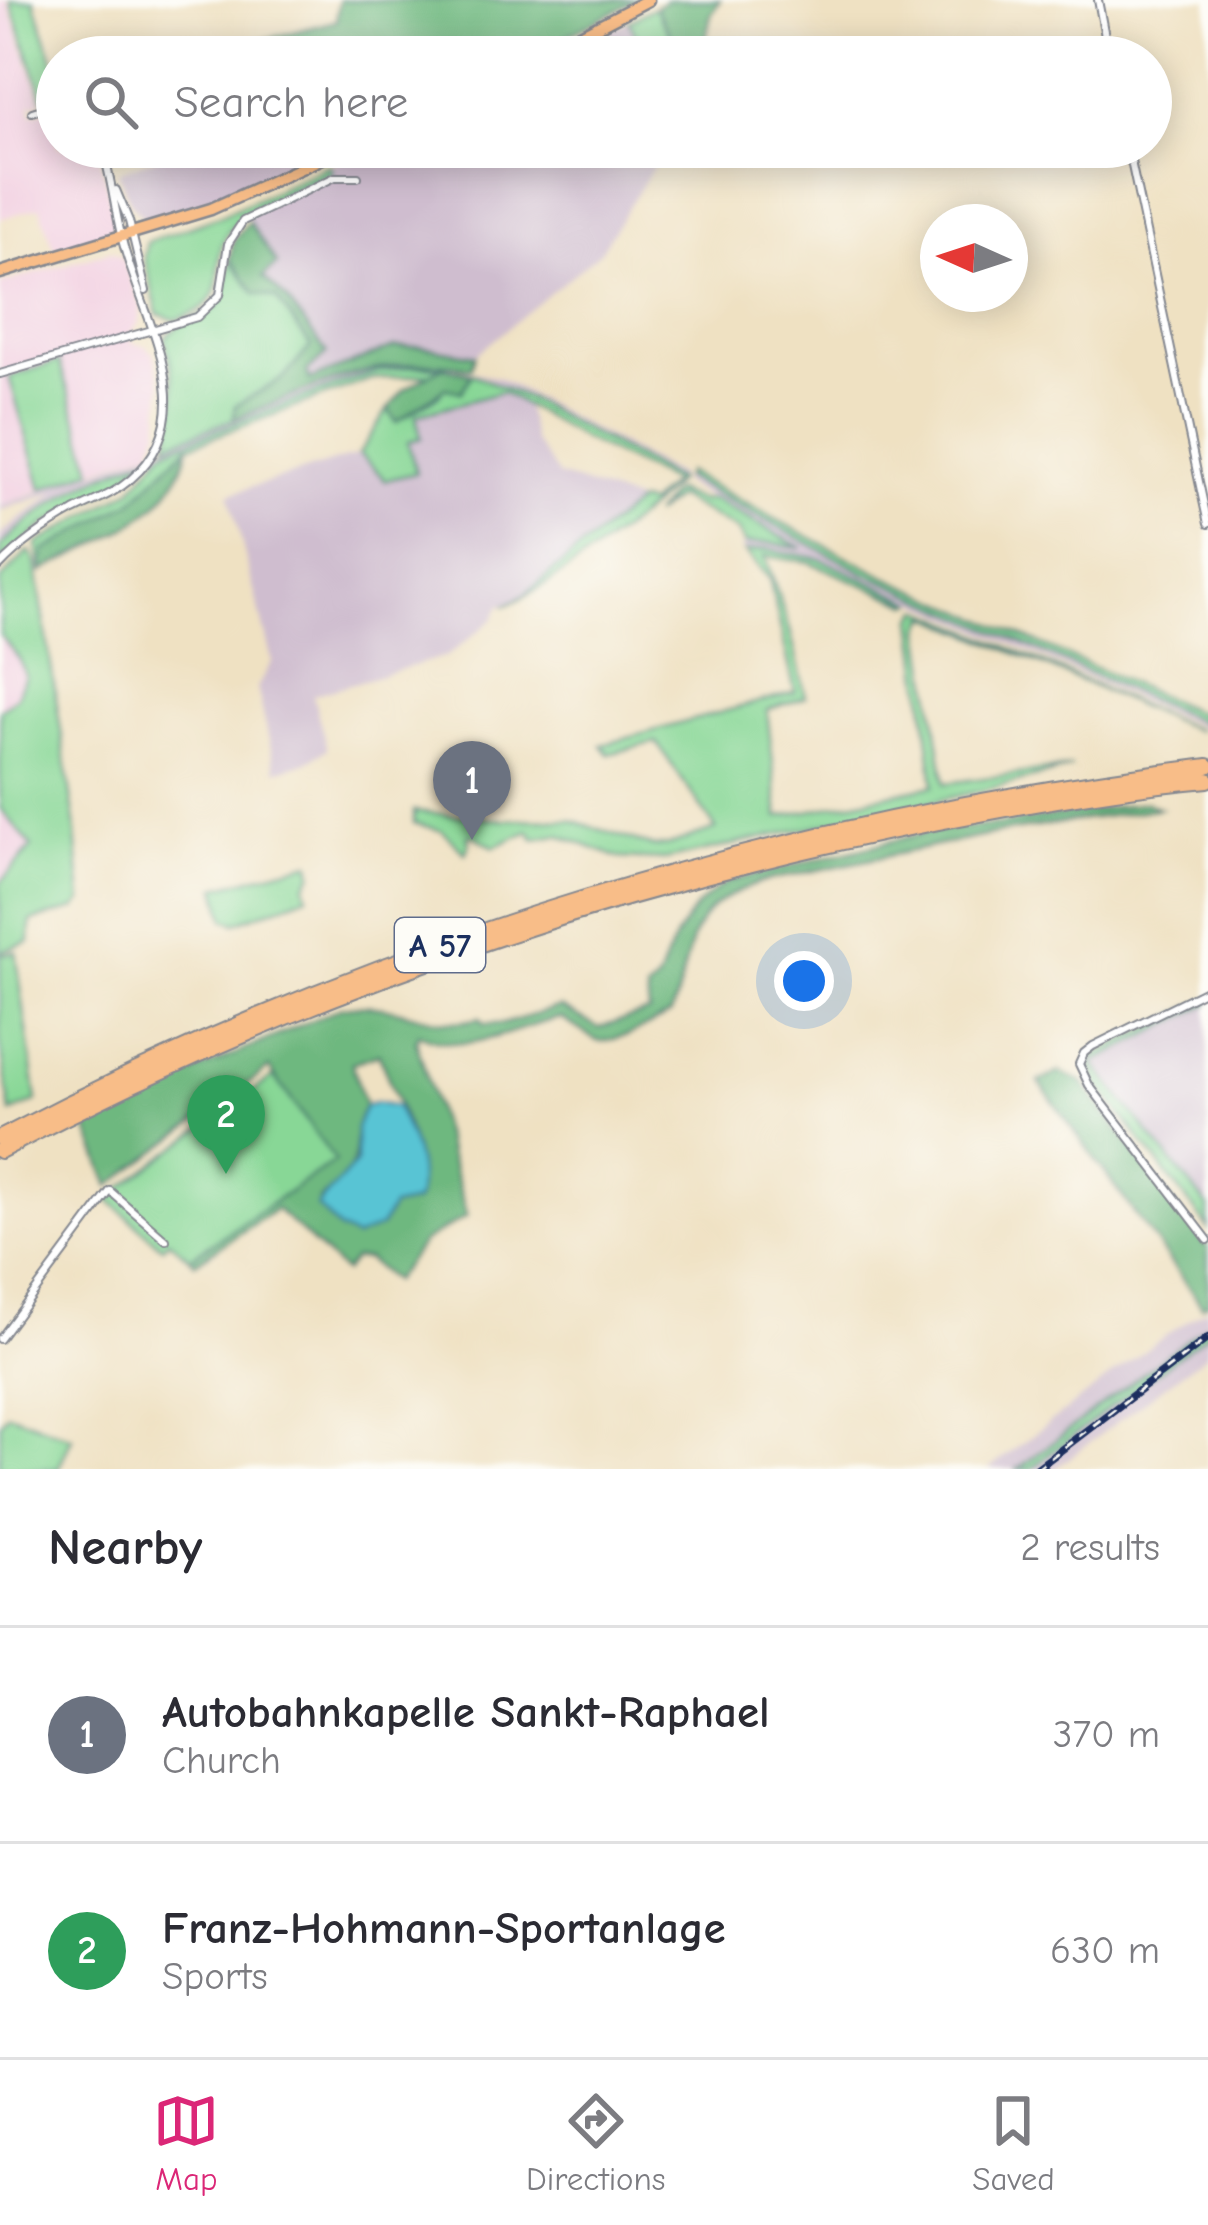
<!DOCTYPE html>
<style>
:root{--surface:#fff;--page:#f2f2f3;--text:#2b2b33;--muted:#7c7c81;--line:#e1e1e2;--accent:#db2777}
body{margin:0;font-family:"Comic Neue",sans-serif;background:var(--page);color:var(--text)}
.compass{position:absolute;left:920px;top:204px;width:108px;height:108px;border-radius:50%;background:var(--surface);box-shadow:0 6px 30px #0003;rotate:273deg}
.you{position:absolute;left:804px;top:981px;width:42px;height:42px;margin:-30px;border:9px solid #fff;border-radius:50%;background:#1a73e8;box-shadow:0 0 0 18px #1a73e833}
.badge{display:grid;place-items:center;width:78px;height:78px;border-radius:50%;background:var(--accent);color:#fff;font-size:39px;font-weight:700}
.pin{position:absolute;translate:-50% -99px;filter:drop-shadow(0 3px 6px #0008)}
.pin::after{content:'';position:absolute;top:63px;width:42px;height:36px;background:inherit;clip-path:polygon(0 0,100% 0,50% 100%)}
.list{margin:0;padding:0;list-style:none}
h2{display:flex;justify-content:space-between;align-items:center;height:156px;margin:0;padding:0 48px;font-size:51px}
h2 small{font-size:39px;font-weight:400;color:var(--muted)}
.list li{display:grid;grid-template-columns:78px 1fr auto;gap:36px;align-items:center;box-sizing:border-box;height:216px;padding:0 48px;border-top:3px solid var(--line)}
.list b{display:block;font-size:45px;white-space:nowrap}
.list p{margin:0;font-size:39px;white-space:nowrap;color:var(--muted)}
.list em{font-size:39px;font-style:normal;color:var(--muted)}
.icon{flex:none;width:66px;height:66px;fill:none;stroke:currentColor;stroke-width:2;stroke-linecap:round;stroke-linejoin:round}
.map{position:relative;flex:none;width:1208px;height:1469px;overflow:hidden}
.search{position:absolute;background:var(--surface);box-shadow:0 6px 30px #0003;left:36px;right:36px;top:36px;height:132px;display:flex;align-items:center;gap:30px;box-sizing:border-box;padding:0 42px;border-radius:66px;color:var(--muted);font-size:45px}
.sheet{height:588px;background:var(--surface)}
nav{display:flex;justify-content:space-around;align-items:center;box-sizing:border-box;height:168px;border-top:3px solid var(--line);background:var(--surface);font-size:33px;color:var(--muted)}
nav a{display:grid;justify-items:center;gap:6px}
nav .on{color:var(--accent)}
.map>svg:first-child{display:block}
.built{fill:#f2cfe1}
.industrial{fill:#cfbdcf}
.green{fill:#88d796;stroke:#52837a;stroke-width:3}
.forest{fill:#6eb87f;stroke:#44746e;stroke-width:3;fill-rule:evenodd}
.water{fill:#59c4d4;stroke:#3a7a99;stroke-width:3}
.lines{fill:none;stroke-linecap:round;stroke-linejoin:round}
.street-casing{stroke:#858890;stroke-width:10}
.primary-casing{stroke:#858890;stroke-width:15}
.highway-casing{stroke:#858890;stroke-width:18}
.street{stroke:#fff;stroke-width:6}
.primary{stroke:#f8bd88;stroke-width:10}
.highway{stroke:#f8bd88;stroke-width:14}
.rail-casing{stroke:#1b2f5e;stroke-width:8}
.rail{stroke:#fdfcf7;stroke-width:3;stroke-dasharray:9;stroke-linecap:butt}
.labels{text-anchor:middle;stroke-width:12;stroke-linejoin:round;paint-order:stroke}
.shield{fill:#fdfcf7;stroke:#5f6c8c;stroke-width:3}
.shield-label{font-size:33px;font-weight:bold;fill:#1b2f5e}
</style>
<div class="map">
<svg width="1208" height="1469" viewBox="0 0 1208 1469">
<rect width="100%" height="100%" fill="#fdfcf7"/>
<filter id="ink" filterUnits="userSpaceOnUse"><feTurbulence type="fractalNoise" baseFrequency=".00833" numOctaves="2"/><feDisplacementMap in="SourceGraphic" scale="24" xChannelSelector="R" yChannelSelector="G"/><feConvolveMatrix kernelMatrix="1 2 1 2 8 2 1 2 1" color-interpolation-filters="sRGB"/></filter>
<filter id="wash" filterUnits="userSpaceOnUse"><feTurbulence type="fractalNoise" baseFrequency=".004" numOctaves="4" result="noise"/><feDisplacementMap in="SourceGraphic" scale="48" xChannelSelector="R" yChannelSelector="G"/><feGaussianBlur stdDeviation="2.7" result="paint"/><feColorMatrix in="noise" values="0 0 0 0 0 0 0 0 0 0 0 0 0 0 0 0 0 1.4 0 .05"/><feComposite in="paint" operator="in"/></filter>
<g filter="url(#wash)">
<rect width="100%" height="100%" fill="#efe1c2"/>
<path class="built" d="M0,0H7L42,102L30,105L32,114L57,108V147H97L116,223L109,235L55,251L40,207L0,219Z
M111,251L122,257L141,306L140,322L130,334L132,343L144,345L154,354L162,385L159,429L151,449L93,470L61,363L10,377L42,489L0,506V284Z
M0,635L32,674V847L0,883Z"/>
<path class="industrial" d="M629,21L647,57H559Z
M184,147H332L241,189L147,222L130,203L118,172Z
M369,147H666L599,253L475,355L419,346L394,347L310,380L307,372L327,353L286,299L262,277L277,264L245,216L329,173V165Z
M429,361L499,378L679,476L677,480L484,377L442,367L391,369L339,384L90,480L39,511L0,547V536L5,531L56,492L0,511V506L371,368Z
M502,392L525,404L534,441L559,476L638,502L523,596L499,606L494,619L447,656L313,695L327,749L306,762L276,771L257,688L272,661L229,494L359,454L386,480L415,473L408,441L415,415Z
M684,477L865,573L1208,724V731L820,559L785,551H743L742,545L750,544L798,546L680,482Z
M1208,1004V1207L1093,1064Z
M1208,1308V1353L1055,1469H988L1167,1334Z"/>
<path class="green" d="M10,0H34L57,71V96L44,100Z
M655,7L683,57H647L629,21Z
M329,165L332,172C305,185 252,204 233,226C201,263 245,300 175,320L158,314L144,257L147,242L222,215Z
M230,259L255,293L276,298L311,346L284,378L235,406L234,419L167,444C181,406 173,376 165,338C199,301 223,335 230,259Z
M59,361L93,470L42,489L9,377Z
M415,366L442,367L431,374L371,379L189,446C174,517 100,541 41,572L37,544L132,489L164,450L339,384L379,371Z
M472,374L529,399L677,480C647,516 548,589 504,606L523,596L638,502L649,504L672,482L585,440L502,392L416,415L421,438L408,442L416,473L386,480L359,454L388,409L396,422L438,396L445,387L461,392Z
M146,457L116,487L48,523L0,561V547C47,501 86,481 146,457Z
M686,472L886,577L1208,717V725L865,573L684,477Z
M674,491L700,501L712,499L802,548L771,543L745,544L738,531L677,497L653,515Z
M767,549L820,559L914,602L910,604L809,562L765,556L790,630L806,697L767,710L779,817L934,785L914,619L921,609L1198,731L928,616L922,629L945,783L1072,767C1010,785 949,799 885,811L876,810L874,813L665,860L619,858L559,835L534,839L530,831L494,847L473,835L468,836L469,846L465,853L443,831L414,823V811L493,819L571,820L654,847L670,845L716,829L656,742L609,754L602,745L795,692L769,578L745,552Z
M29,551L35,560L75,822L82,901L76,909L31,921L30,942L0,952V883L32,847L0,808V710L17,696L25,675L20,660L0,635V581Z
M311,862L313,873L305,885L308,895L236,923L225,919L217,887Z
M16,952L37,1101L11,1113L0,1042V955Z
M1208,999V1004L1093,1063L1208,1207V1228L1099,1086L1090,1065L1097,1054Z
M274,1076L336,1161L190,1258L168,1240L162,1247L107,1198Z
M1208,1324V1333L1030,1469H1018Z
M8,1413L72,1437L58,1469H0V1423Z"/>
<path class="forest" d="M339,0H637L524,57H248L244,45L336,21Z
M667,0H720L711,15L702,57H683L655,7Z
M249,222L277,264L263,277L286,299L327,353L307,372L310,380L394,347L419,346L475,355L471,368C386,350 313,389 234,419L235,406L284,378L311,346L276,298L255,293L230,259L234,239Z
M442,367L472,374L461,392L445,388L397,422L388,409L405,389Z
M188,446C175,517 99,541 41,572L44,551L132,501Z
M1145,802L1159,808L1005,832L769,880C678,908 697,943 671,1014L631,1034L606,1041H597L561,1018C511,1028 469,1058 418,1034L416,1040L467,1216L423,1242L393,1281L367,1259H354L344,1272L276,1209L195,1263L190,1258L335,1161L269,1068L110,1186L86,1125L67,1128L342,1007C400,998 430,1033 480,1018L484,1024H503L560,1007L599,1028L649,1012L647,991C661,981 660,972 666,958C680,925 698,898 730,881L936,830L998,825ZM379,1054C392,1094 430,1164 415,1202L392,1207L380,1227L319,1200C376,1159 342,1149 365,1106L352,1063Z
M1060,1072L1082,1082L1208,1249V1303L1202,1306L1039,1082Z"/>
<path class="water" d="M376,1102L396,1106C410,1135 427,1170 415,1202L392,1207L380,1227L355,1238L339,1230L317,1206L356,1163V1128L365,1106Z"/>
</g>
<g filter="url(#ink)">
<g class="lines">
<g class="street-casing">
<path id="street" d="M1098,0L1109,57
M32,112L57,104
M1128,147L1208,524
M116,190L129,221L146,291
M0,374L197,317L220,295L228,244L243,221L335,177H358
M0,566C21,544 47,526 74,511C93,501 114,494 131,479C206,414 144,321 124,247C115,214 112,180 102,147
M1208,989L1093,1046L1084,1053L1079,1064L1089,1085L1208,1240
M0,1339L110,1191L166,1240"/>
</g>
<g class="primary-casing">
<path id="primary" d="M538,57L648,0
M0,273L211,209L347,147"/>
</g>
<g class="highway-casing">
<path id="highway" d="M0,1138C376,940 787,818 1208,766
M0,1151C295,996 612,886 939,822C1028,804 1118,788 1208,780"/>
</g>
<use href="#street" class="street"/>
<use href="#primary" class="primary"/>
<use href="#highway" class="highway"/>
<g class="rail-casing">
<path id="rail" d="M1036,1469L1208,1338"/>
</g>
<use href="#rail" class="rail"/>
</g>
</g>
<g class="labels">
<rect class="shield" x="395" y="918" width="90" height="54" rx="9"/>
<g class="shield-label">
<text x="440" y="957">A 57</text>
</g>
</g>
</svg>
<svg class="compass" viewBox="-18 -18 36 36"><path d="M0-13l5 13h-10z" fill="#e53935"/><path d="M0 13l5-13h-10z" fill="#7c7c81"/></svg>
<div class="you"></div>
<div class="pin badge" style="left:472px;top:840px;background:#6b7280">1</div>
<div class="pin badge" style="left:226px;top:1174px;background:#2e9e5b">2</div>
<div class="search"><svg class="icon" aria-label="search" viewBox="0 0 24 24"><circle cx="10" cy="10" r="6"/><path d="M15 15l6 6"/></svg>Search here</div>
</div>
<section class="sheet">
<h2>Nearby<small>2 results</small></h2>
<ul class="list">
<li><span class="badge" style="background:#6b7280">1</span><div><b>Autobahnkapelle Sankt-Raphael</b><p>Church</p></div><em>370 m</em></li>
<li><span class="badge" style="background:#2e9e5b">2</span><div><b>Franz-Hohmann-Sportanlage</b><p>Sports</p></div><em>630 m</em></li>
</ul>
</section>
<nav>
<a class="on"><svg class="icon" aria-label="map" viewBox="0 0 24 24"><path d="M3 6l6-2 6 2 6-2v14l-6 2-6-2-6 2zM9 4v14M15 6v14"/></svg>Map</a>
<a><svg class="icon" aria-label="directions" viewBox="0 0 24 24"><path d="M12 3l9 9-9 9-9-9zM9 14v-3h6M13 9l2 2-2 2"/></svg>Directions</a>
<a><svg class="icon" aria-label="saved" viewBox="0 0 24 24"><path d="M7 4h10v16l-5-4-5 4z"/></svg>Saved</a>
</nav>
